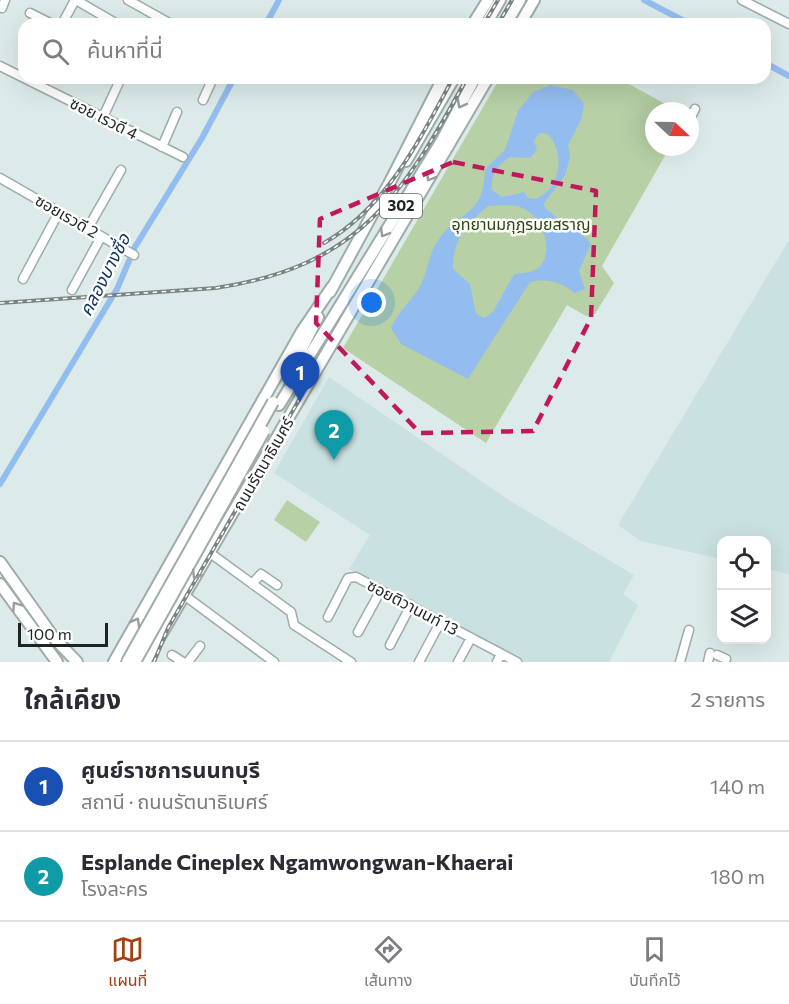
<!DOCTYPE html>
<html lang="th">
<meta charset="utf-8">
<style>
:root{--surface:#fff;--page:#f7f7f7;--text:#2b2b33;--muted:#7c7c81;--line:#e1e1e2;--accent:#a43f13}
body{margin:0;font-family:Commissioner,"Noto Sans Thai",sans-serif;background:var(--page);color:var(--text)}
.controls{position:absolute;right:18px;bottom:18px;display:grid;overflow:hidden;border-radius:12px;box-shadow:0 6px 24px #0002}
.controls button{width:54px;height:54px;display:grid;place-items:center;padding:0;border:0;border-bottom:2px solid var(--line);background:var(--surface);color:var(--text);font:30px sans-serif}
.compass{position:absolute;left:645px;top:102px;width:54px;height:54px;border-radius:50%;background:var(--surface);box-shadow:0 6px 24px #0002;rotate:112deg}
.scale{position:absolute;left:18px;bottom:15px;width:90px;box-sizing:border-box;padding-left:6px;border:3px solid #1e2424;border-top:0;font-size:16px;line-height:21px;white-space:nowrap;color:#1e2424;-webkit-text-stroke:4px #fff;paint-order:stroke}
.you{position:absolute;left:372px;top:303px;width:21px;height:21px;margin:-15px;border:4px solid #fff;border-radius:50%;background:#1a73e8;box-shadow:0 0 0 9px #1a73e833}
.badge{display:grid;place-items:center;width:39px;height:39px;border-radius:50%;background:var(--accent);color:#fff;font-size:20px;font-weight:700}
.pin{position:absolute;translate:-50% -50px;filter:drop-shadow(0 2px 3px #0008)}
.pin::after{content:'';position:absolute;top:32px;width:21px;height:18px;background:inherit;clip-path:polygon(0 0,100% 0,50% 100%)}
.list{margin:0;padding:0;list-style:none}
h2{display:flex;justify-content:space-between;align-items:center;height:78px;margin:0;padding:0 24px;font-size:26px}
h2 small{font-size:20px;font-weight:400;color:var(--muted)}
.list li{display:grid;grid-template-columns:39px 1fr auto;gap:18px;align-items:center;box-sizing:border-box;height:90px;padding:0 24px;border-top:2px solid var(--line)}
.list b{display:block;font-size:22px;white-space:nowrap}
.list p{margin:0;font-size:20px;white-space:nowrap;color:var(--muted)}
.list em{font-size:20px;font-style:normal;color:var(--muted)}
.icon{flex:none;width:33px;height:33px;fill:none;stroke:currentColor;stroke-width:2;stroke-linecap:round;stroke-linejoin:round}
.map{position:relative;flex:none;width:789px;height:662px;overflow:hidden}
.search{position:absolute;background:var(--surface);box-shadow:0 6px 24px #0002;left:18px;right:18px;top:18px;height:66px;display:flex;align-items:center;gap:15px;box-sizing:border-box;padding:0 21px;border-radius:18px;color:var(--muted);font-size:22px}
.sheet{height:258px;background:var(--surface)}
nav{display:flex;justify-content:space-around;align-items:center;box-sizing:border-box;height:84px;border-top:2px solid var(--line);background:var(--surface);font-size:16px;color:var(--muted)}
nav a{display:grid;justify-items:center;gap:3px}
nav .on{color:var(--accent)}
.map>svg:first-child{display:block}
.built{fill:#c9e1e0}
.green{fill:#b7d0a5}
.water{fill:#94bdef;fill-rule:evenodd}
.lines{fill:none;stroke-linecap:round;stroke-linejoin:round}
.canal{stroke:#94bdef;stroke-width:6}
.minor-casing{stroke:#9dacab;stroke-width:11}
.major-casing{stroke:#9dacab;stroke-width:14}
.minor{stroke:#fff;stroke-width:8}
.major{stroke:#fff;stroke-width:10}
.rail-casing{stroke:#798483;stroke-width:4}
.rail{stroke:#fff;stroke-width:1.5;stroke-dasharray:4.5;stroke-linecap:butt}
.major-bridge-casing{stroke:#9dacab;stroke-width:14;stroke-linecap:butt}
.major-bridge{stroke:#fff;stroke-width:10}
.oneway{stroke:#9a9c9c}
.marked{fill:none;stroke:#c2185b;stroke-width:4.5;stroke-dasharray:12 8;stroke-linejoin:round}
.labels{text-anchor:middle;stroke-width:5;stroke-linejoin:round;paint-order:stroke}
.shield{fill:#fff;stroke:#626666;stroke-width:1.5}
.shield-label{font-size:15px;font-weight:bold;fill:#1e2424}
.street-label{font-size:16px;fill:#1e2424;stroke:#fff}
.park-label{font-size:16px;fill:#2a4609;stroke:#fff}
.water-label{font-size:18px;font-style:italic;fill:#0c3763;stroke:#fff}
</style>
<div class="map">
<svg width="789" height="662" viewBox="0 0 789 662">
<rect width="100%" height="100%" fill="#dcebea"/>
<path class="built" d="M789,240V574L767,569L766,540H722L721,559L641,541L618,525Z
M329,377L509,500L634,575L623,594L638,605L609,662H523L349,569L370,535L274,473Z"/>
<path class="green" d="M500,78H618L678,111H654V147H670L602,266L614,283L595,314L586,316L567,305L486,443L343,348Z
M287,500L320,522L306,542L274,520Z"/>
<path class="water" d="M551,85L573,90L584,104L581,120L568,145L570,158L565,175L543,205C557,222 578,226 591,244L579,271L585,289L575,293C560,282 549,278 530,282L468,379L401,344L391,328C399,310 411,302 420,286C428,272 428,253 439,239C461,209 484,216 485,169L505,150L518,111L533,92ZM539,133L548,134C565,153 562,189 535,199L528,198L524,192L502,197L492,190C491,173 497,166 510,157L530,158L537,150L534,141ZM488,206C498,206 511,204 520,207C544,215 556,255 537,269C531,273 521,273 514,274L493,312L484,318L476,314L470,284L453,269C452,241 467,224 488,206Z"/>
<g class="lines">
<path class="canal" d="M644,0L690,24
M266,24L279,0
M765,63L789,76
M0,484L117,289L135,247L202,138L234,78"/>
<g class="minor-casing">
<path id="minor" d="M76,0L117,24
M128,0L171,24
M742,0L789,24
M2,8L5,0
M30,13L52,24
M62,24L75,0
M0,66L24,78
M24,78L183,157
M203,100L213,78
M692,115L695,109
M103,117L121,78
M162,147L177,112
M0,178L134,255
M88,228L121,170
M23,279L59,212
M72,290L101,237
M210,553L291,612L294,625L351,662
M252,584L261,574L277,585
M184,595L274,662
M328,617L348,578L356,577L517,662
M358,632L381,590
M390,645L411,605
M172,655L183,662
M717,655L726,659
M188,662L200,646
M419,662L441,621
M458,662L471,638
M497,662L501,654
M680,662L689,630
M708,662L710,653"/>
</g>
<g class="major-casing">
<path id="major" d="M473,24L488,0
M486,24L500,0
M506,24L520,0
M520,24L534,0
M406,161L454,78
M330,292L391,180L443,78
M292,368L318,317
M279,405L442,140L475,78
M0,562L54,638L77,662
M0,584L57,662
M114,662L302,331L332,287
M145,662L488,78"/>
</g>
<use href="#minor" class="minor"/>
<use href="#major" class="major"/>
<g class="rail-casing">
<path id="rail" d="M484,24L498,0
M498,24L512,0
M324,243C387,207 420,139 453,78
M0,303L216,288C360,266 402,196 467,78
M154,662L168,628L299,400"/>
</g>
<use href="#rail" class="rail"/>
<g class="major-bridge-casing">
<path id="major-bridge" d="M127,662L273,402
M135,662L264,431"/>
</g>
<use href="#major-bridge" class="major-bridge"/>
</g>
<defs><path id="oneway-chevron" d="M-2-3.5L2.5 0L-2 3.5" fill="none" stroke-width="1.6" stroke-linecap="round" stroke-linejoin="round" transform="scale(1.5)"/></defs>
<g class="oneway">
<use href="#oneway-chevron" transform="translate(461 104) rotate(119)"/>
<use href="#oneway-chevron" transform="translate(430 177) rotate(120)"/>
<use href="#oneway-chevron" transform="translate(384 233) rotate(122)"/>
<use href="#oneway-chevron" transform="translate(196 575) rotate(121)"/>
<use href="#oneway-chevron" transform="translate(16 606) rotate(-125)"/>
<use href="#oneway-chevron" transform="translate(136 622) rotate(-61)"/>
</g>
<path class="marked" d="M453,162L596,191L591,318L533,431L420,433L316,323L320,219Z"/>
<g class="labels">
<rect class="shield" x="380" y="194" width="42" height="24" rx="4.5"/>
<g class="shield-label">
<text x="401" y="211">302</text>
</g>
<g class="street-label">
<text transform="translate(104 118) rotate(27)" y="6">ซอย เรวดี 4</text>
<text transform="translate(67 216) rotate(30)" y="6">ซอยเรวดี 2</text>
<text transform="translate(263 464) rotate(-60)" y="6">ถนนรัตนาธิเบศร์</text>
<text transform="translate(413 607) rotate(28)" y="6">ซอยติวานนท์ 13</text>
</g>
<g class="park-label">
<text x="521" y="230">อุทยานมกุฎรมยสราญ</text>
</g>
<g class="water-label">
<text transform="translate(105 275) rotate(-63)" y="6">คลองบางซื่อ</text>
</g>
</g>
</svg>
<div class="controls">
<button><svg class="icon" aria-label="locate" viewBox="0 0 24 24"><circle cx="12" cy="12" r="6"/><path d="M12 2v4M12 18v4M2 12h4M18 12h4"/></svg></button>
<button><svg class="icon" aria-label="layers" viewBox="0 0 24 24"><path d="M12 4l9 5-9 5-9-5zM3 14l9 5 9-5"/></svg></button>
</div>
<svg class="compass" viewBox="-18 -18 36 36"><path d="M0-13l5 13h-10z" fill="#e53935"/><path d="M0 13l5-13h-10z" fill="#7c7c81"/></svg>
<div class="scale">100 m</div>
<div class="you"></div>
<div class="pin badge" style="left:300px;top:402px;background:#1a4fb4">1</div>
<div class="pin badge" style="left:334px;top:460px;background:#0f9aa8">2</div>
<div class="search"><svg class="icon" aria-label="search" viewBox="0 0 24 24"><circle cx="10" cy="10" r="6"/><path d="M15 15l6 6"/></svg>ค้นหาที่นี่</div>
</div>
<section class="sheet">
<h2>ใกล้เคียง<small>2 รายการ</small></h2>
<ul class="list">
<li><span class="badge" style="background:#1a4fb4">1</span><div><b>ศูนย์ราชการนนทบุรี</b><p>สถานี · ถนนรัตนาธิเบศร์</p></div><em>140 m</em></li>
<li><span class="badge" style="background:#0f9aa8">2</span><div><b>Esplande Cineplex Ngamwongwan-Khaerai</b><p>โรงละคร</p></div><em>180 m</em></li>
</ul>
</section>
<nav>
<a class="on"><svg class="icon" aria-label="map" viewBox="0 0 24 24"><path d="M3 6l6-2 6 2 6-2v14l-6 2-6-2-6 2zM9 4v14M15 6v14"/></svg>แผนที่</a>
<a><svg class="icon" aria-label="directions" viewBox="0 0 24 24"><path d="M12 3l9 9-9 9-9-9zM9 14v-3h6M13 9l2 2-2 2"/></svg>เส้นทาง</a>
<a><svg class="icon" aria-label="saved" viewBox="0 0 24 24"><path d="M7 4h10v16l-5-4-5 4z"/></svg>บันทึกไว้</a>
</nav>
